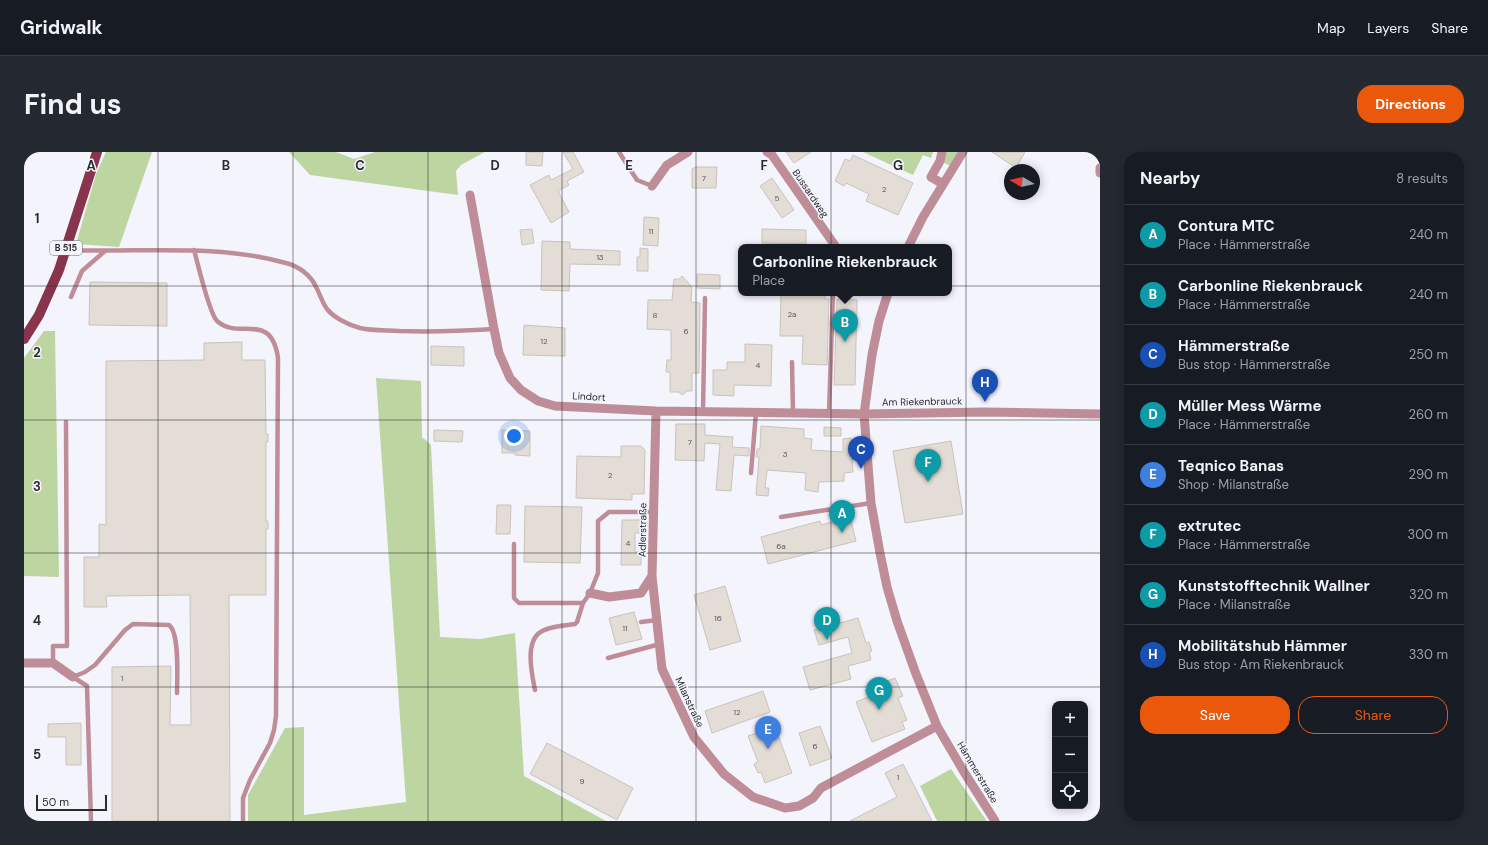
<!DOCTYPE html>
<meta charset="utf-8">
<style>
:root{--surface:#171b24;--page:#242831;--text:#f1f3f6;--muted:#9ea1a6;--line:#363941;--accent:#ea580c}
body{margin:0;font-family:"DM Sans",sans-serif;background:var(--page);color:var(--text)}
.controls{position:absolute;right:12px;bottom:12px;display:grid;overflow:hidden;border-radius:8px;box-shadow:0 2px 10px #0003}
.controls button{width:36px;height:36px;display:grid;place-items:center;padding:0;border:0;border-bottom:1px solid var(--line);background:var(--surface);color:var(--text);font:20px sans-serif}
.compass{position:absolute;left:980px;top:12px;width:36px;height:36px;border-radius:50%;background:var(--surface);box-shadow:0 2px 10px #0003;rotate:279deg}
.scale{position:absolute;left:12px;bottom:10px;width:71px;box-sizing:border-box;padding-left:4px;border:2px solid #2b2b2f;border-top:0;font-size:11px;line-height:14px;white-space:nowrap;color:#2b2b2f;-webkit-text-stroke:3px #f4f4fd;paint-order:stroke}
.you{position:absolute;left:490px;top:284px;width:14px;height:14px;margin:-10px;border:3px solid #fff;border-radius:50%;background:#1a73e8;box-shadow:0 0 0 6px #1a73e833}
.badge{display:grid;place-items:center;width:26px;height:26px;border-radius:50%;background:var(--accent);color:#fff;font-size:13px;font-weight:700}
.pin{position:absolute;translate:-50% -33px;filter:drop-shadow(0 1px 2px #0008)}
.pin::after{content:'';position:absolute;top:21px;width:14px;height:12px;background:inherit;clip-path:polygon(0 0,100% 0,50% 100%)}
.popup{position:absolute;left:714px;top:92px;width:214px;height:52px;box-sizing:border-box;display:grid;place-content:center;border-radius:8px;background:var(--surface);filter:drop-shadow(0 1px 3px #0005);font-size:13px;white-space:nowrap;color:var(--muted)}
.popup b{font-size:15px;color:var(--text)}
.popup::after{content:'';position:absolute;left:50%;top:100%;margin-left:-8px;border:8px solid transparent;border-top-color:var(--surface)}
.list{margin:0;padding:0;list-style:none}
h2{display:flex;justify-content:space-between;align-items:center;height:52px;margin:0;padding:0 16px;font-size:17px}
h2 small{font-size:13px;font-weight:400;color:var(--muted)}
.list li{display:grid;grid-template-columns:26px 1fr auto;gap:12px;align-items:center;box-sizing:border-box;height:60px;padding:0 16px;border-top:1px solid var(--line)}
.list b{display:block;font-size:15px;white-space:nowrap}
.list p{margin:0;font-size:13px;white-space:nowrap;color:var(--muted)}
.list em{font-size:13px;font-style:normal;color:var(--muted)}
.actions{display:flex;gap:8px;padding:12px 16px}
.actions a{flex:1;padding:9px 0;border:1px solid var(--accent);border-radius:16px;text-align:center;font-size:14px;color:var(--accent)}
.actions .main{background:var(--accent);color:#fff}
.icon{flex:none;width:22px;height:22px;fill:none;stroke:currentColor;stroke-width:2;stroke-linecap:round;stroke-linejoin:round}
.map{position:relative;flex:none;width:1076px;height:669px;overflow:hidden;border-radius:16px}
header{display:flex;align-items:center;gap:24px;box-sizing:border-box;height:56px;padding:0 20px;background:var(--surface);border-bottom:1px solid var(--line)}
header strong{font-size:19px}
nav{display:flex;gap:22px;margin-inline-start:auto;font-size:14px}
.intro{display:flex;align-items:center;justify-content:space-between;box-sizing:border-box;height:96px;padding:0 24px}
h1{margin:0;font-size:28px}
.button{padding:10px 18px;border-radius:16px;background:var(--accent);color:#fff;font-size:14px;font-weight:700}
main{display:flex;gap:24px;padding:0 24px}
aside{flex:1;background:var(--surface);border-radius:16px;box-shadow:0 2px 10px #0003}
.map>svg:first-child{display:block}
.green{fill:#bdd5a1}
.building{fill:#e3ddd5;stroke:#c9c3bc}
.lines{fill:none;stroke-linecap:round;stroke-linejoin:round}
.lane{stroke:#be8d97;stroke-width:4.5}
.street{stroke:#be8d97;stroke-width:9}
.primary{stroke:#87344c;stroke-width:10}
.grid{fill:none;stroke:#2b2b2f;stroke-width:1;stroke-opacity:0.55}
.labels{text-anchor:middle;stroke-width:3;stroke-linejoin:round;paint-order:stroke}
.number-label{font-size:8px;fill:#595858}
.shield{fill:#f4f4fd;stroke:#67676d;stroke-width:1}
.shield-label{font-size:9px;font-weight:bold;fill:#2b2b2f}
.street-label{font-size:10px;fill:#2b2b2f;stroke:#f4f4fd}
.grid-label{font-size:13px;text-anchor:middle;font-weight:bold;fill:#2b2b2f;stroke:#f4f4fd;stroke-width:3;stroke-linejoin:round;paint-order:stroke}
</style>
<header>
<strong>Gridwalk</strong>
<nav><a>Map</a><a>Layers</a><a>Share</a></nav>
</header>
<div class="intro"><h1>Find us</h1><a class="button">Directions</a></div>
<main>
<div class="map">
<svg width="1076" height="669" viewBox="0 0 1076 669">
<rect width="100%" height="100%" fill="#f4f4fd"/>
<path class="green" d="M82,0H128L95,95L52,92L72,22Z
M265,0H312L330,7L351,0H461L437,13L432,19L434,43L286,23Z
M839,0H909L907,6L899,3L889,23Z
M918,0H939L929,15L916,9Z
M20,179H31L35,425L0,424V206Z
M352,226L397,229L398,285L407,293L416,485L456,487L491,481L500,624L582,669H224V643L261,576L280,575V663L382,650Z
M927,617L962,668V669H913L896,634Z"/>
<path class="building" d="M502,0H519L518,14L502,13Z
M539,0H549L560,20L543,29L545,33L534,39L545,60L527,71L506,33L525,23L527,28L549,17Z
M762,0H787L770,11Z
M968,0H1001L992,16Z
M829,3L889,31L874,63L842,49L845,42L822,31L820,34L811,29L821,7L826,9Z
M672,15H693L692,36H668V17Z
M748,26L770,58L758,66L736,34Z
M620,65L635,66L634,94L619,93Z
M508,77L510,91L498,93L496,78Z
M738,77L782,78V92L738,91Z
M518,89L546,90V97L596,99V113L546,112L545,139L517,138Z
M616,96L624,97V119H613V105H616Z
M673,122L696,123V137L673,136Z
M658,124L668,135L667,150L676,151L675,221H668V239H663L658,243L655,240H646V220H642L643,208H647V178L623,177L624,148H648L650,127H655Z
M66,130L143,131V174L65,173Z
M757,141H801V147H805L803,213L778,212L779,184H756Z
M813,147L833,148L831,233H810Z
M500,173L541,176V204L499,203Z
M218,190V208H241L242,282H244V290H242V369H244V377H242V443H205L206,669H88V515L147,514L146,573H167L166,443L82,444L83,455H60V405H75V372L82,373V209L180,208V191Z
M721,192L748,193L747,234L710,233V244L689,243V218H703V210H721Z
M407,194L440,195V214L407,213Z
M652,272H681V283L709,285L708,295L725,296V304L710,303L707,339L692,338L696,292L681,291L680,309L651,308Z
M737,274L780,277V286L788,287L787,298L819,300V287L827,286L829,320L820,321V329L795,330L794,340L781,338L782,321L743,318L741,336H745L744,344L732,343L735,305H732L733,297H736Z
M800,275L817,276V284H800Z
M410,278L439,279L438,290L410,289Z
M478,278L506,279V304L491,303V301H478Z
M927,289L939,362L881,371L869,299Z
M597,294H617L621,298L620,342H608V348L552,346L553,304L597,305Z
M473,353H487L486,382H472Z
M501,354L558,355L556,411L500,410Z
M826,365L832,389L744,412L737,385L796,369L797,373Z
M598,368H618L617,381H611V400H617V413H597Z
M701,434L717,489L686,498L670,443Z
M610,460L618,487L592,493L585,466Z
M834,466L842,491L845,490L848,499L845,500L847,508L824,514L827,527L786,538L779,515L828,501L824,485L795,493L790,478Z
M871,526L879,544L874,546L883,568L878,570L881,577L848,590L832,550L844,545L841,538Z
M739,539L746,560L688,581L681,559Z
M57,571V613H42V585H24V572Z
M796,574L808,606L786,614L775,581Z
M751,575L768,621L741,631L737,620L734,621L730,612L734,610L724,584Z
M523,591L609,636L593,668L506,622Z
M879,612L908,669H826L873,645L861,621Z"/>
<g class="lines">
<path class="lane" d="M595,0L613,28L628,34
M42,98C115,101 191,91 262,111C274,114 287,123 292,135C296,142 298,150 303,157C310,166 325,173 336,176C349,179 363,178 376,179C407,180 438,179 470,177
M170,98C174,112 185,161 193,169C215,189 247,158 254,206L252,564L250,578L246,591L226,628L219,646V669
M47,145L58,119L81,99
M768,210L769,261
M679,259L681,146
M805,261L809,141
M727,321L732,260
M757,365L847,351
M490,392V446L495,451H559
M617,470L633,468
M584,506L636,492
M29,511V494H43L42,270
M49,525L61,520L71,513L101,478L109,472L145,473C156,481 153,527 153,541
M49,525L63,534L67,669
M511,538C508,523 501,492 515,481C524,474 540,474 551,472L553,470L559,451L566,441L574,421V369L585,360H630"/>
<path class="street" d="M743,0L748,3L812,95
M918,0L916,9L907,25L919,32
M1076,16V21
M628,34L643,13L664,0
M446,43L470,177L475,201L486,226L497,238L514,249L531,254L632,259L840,262L961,260L1076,262
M884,95L899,65L939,0
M864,141L855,169L848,203L840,262L847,351L856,401L863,435L873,469L892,522L913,574L940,620L971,669
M628,424L638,517L670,585L700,622L729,645L761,656L775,654L789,646L797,636L913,574
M566,441L585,445L617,441L628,424L632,259
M0,511H29L49,525"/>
<path class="primary" d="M0,187L15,163L35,118L73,0"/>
</g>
<path class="grid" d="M134,0V669M269,0V669M404,0V669M538,0V669M672,0V669M807,0V669M942,0V669M0,134H1076M0,268H1076M0,401H1076M0,535H1076"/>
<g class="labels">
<g class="number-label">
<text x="680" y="29">7</text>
<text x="860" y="40">2</text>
<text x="753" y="49">5</text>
<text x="627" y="82">11</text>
<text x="576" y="108">13</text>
<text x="768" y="165">2a</text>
<text x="631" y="166">8</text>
<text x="662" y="182">6</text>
<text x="520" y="192">12</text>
<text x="734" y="216">4</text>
<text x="666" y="293">7</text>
<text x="761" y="305">3</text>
<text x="586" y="326">2</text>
<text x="604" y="394">4</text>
<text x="757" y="397">6a</text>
<text x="694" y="469">16</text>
<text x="601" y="479">11</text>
<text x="98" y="529">1</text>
<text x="713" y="563">12</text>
<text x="791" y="597">6</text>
<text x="874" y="628">1</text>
<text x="558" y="632">9</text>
</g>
<rect class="shield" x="26" y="89" width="32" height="14" rx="3"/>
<g class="shield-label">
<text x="42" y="99">B 515</text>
</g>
<g class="street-label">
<text transform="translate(787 41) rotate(56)" y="4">Bussardweg</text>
<text transform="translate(565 244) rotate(3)" y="4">Lindort</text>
<text transform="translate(898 249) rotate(-1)" y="4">Am Riekenbrauck</text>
<text transform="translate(618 378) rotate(-89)" y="4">Adlerstraße</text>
<text transform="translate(666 550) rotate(65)" y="4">Milanstraße</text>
<text transform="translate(954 620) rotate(59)" y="4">Hämmerstraße</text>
</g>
</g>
<g class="grid-label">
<text x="67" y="18">A</text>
<text x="202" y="18">B</text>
<text x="336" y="18">C</text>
<text x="471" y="18">D</text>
<text x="605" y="18">E</text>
<text x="740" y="18">F</text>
<text x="874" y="18">G</text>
<text x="13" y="71">1</text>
<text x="13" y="205">2</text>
<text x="13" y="339">3</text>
<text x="13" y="473">4</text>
<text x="13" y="607">5</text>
</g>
</svg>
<div class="controls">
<button>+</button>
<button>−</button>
<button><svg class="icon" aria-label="locate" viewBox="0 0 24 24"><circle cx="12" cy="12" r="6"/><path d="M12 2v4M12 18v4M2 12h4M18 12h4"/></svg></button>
</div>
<svg class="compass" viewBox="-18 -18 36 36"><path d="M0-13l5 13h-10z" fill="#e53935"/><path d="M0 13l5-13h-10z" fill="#9ea1a6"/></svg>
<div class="scale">50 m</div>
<div class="you"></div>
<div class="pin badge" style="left:818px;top:381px;background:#0f9aa8">A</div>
<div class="pin badge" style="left:821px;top:190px;background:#0f9aa8">B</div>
<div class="popup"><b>Carbonline Riekenbrauck</b>Place</div>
<div class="pin badge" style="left:837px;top:317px;background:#1a4fb4">C</div>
<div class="pin badge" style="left:803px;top:488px;background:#0f9aa8">D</div>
<div class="pin badge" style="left:744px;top:597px;background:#3f7fe0">E</div>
<div class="pin badge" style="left:904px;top:330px;background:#0f9aa8">F</div>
<div class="pin badge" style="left:855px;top:558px;background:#0f9aa8">G</div>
<div class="pin badge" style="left:961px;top:250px;background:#1a4fb4">H</div>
</div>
<aside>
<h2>Nearby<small>8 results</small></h2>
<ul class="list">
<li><span class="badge" style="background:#0f9aa8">A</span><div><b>Contura MTC</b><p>Place · Hämmerstraße</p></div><em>240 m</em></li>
<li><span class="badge" style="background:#0f9aa8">B</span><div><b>Carbonline Riekenbrauck</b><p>Place · Hämmerstraße</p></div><em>240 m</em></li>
<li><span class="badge" style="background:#1a4fb4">C</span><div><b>Hämmerstraße</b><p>Bus stop · Hämmerstraße</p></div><em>250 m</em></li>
<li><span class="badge" style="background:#0f9aa8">D</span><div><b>Müller Mess Wärme</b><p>Place · Hämmerstraße</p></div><em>260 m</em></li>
<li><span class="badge" style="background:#3f7fe0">E</span><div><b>Teqnico Banas</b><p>Shop · Milanstraße</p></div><em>290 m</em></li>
<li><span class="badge" style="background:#0f9aa8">F</span><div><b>extrutec</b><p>Place · Hämmerstraße</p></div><em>300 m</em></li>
<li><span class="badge" style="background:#0f9aa8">G</span><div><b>Kunststofftechnik Wallner</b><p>Place · Milanstraße</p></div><em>320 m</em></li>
<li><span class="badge" style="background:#1a4fb4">H</span><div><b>Mobilitätshub Hämmer</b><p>Bus stop · Am Riekenbrauck</p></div><em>330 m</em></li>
</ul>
<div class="actions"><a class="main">Save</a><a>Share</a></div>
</aside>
</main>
